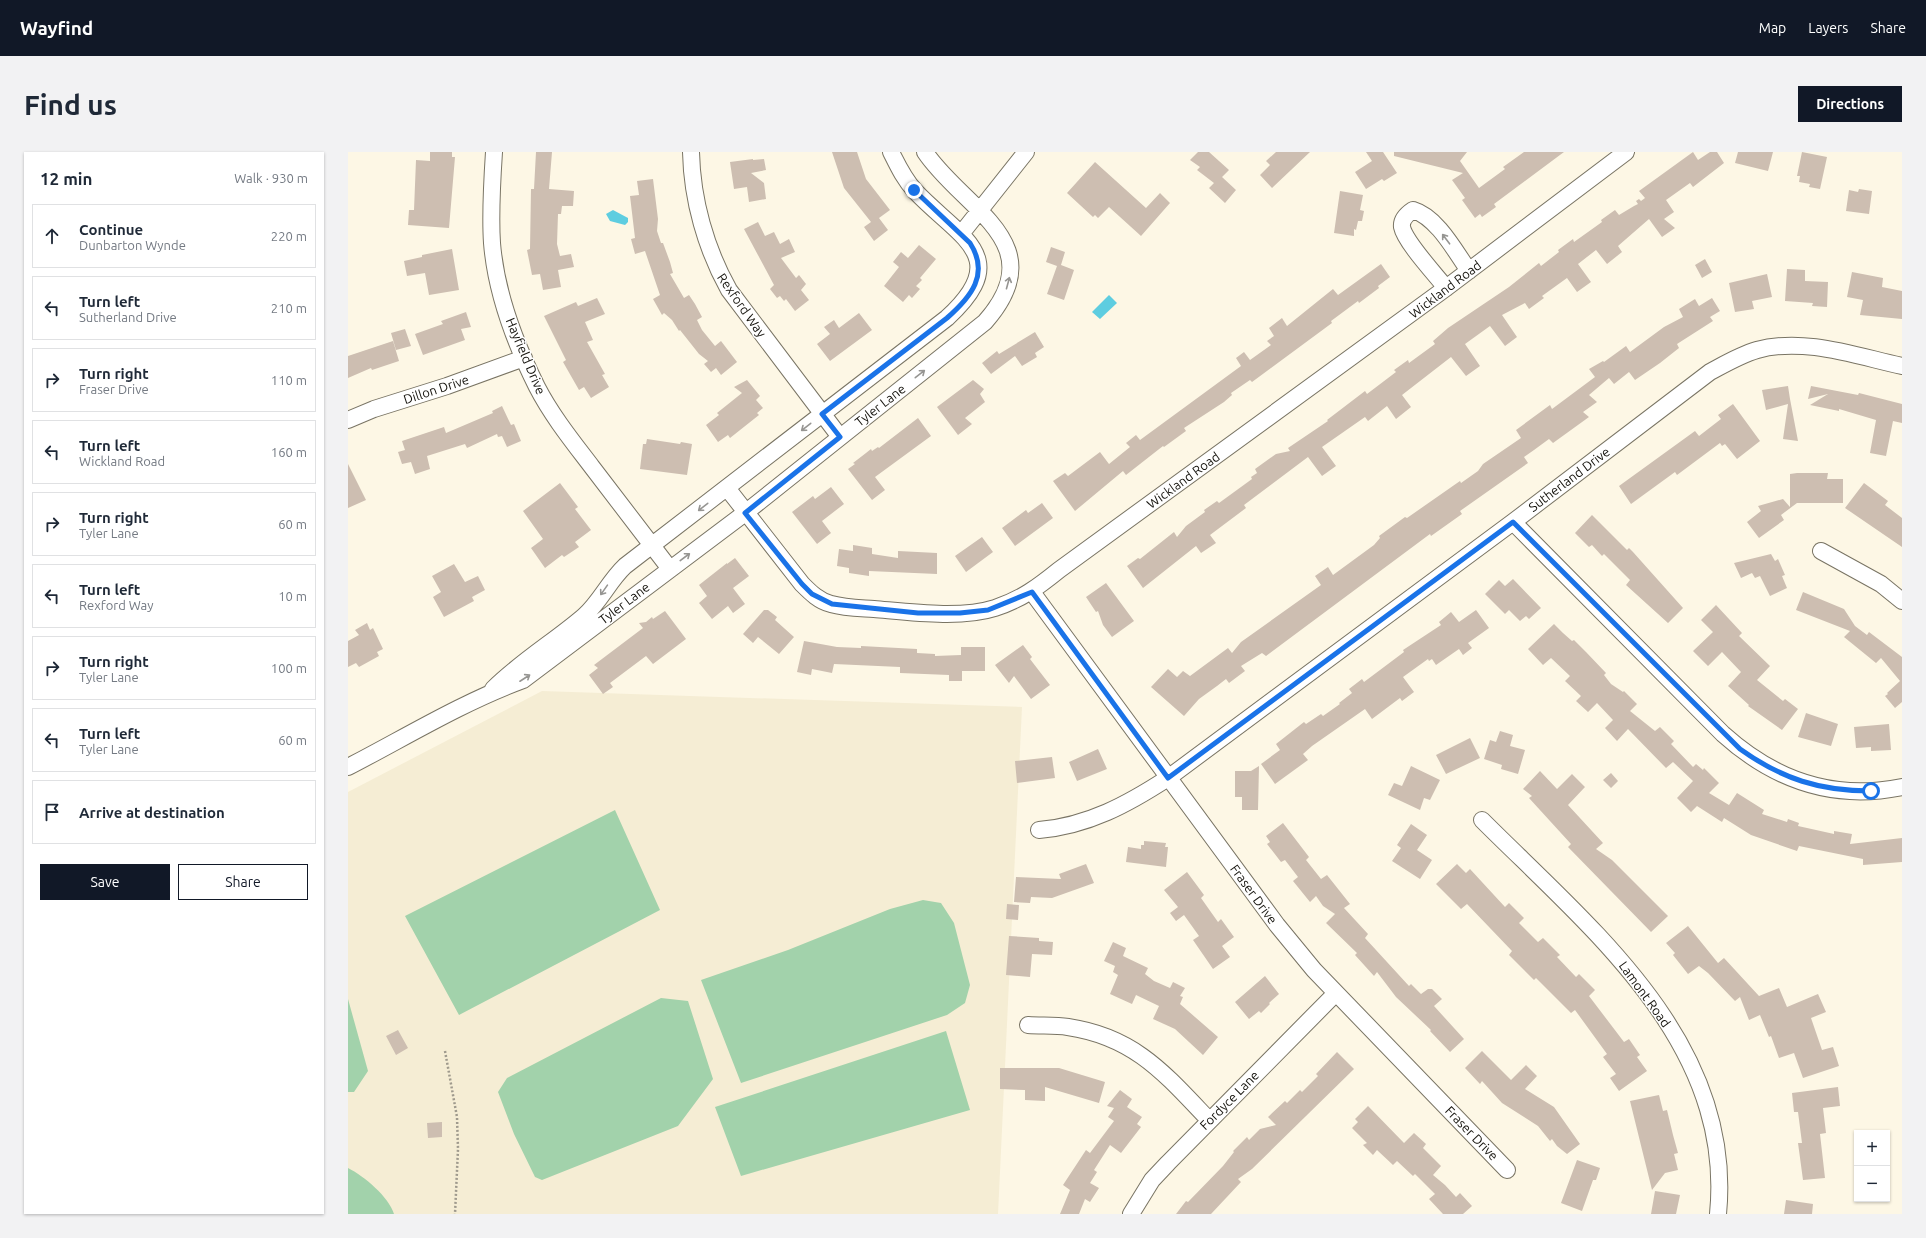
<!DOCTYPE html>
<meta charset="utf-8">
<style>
:root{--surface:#fff;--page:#f2f2f3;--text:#1f2937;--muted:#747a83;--line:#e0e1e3;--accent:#111827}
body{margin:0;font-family:Ubuntu,sans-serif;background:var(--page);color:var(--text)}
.controls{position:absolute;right:12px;bottom:12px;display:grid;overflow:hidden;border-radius:0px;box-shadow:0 1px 3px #0004}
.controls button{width:36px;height:36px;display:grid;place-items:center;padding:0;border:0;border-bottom:1px solid var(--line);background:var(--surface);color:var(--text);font:20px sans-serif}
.stop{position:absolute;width:12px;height:12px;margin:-9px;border:3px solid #1a73e8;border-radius:50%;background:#fff}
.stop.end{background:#1a73e8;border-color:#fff;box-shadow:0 1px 4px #0008}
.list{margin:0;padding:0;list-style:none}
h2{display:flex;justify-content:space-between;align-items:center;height:52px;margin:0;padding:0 16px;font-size:17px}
h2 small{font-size:13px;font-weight:400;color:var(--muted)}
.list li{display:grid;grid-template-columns:26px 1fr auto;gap:12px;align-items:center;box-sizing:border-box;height:64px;margin:0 8px 8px;padding:0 8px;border:1px solid var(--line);border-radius:0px}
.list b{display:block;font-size:15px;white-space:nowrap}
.list p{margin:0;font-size:13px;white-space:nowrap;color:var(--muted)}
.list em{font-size:13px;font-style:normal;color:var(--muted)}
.actions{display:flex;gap:8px;padding:12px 16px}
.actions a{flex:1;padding:9px 0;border:1px solid var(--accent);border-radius:0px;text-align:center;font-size:14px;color:var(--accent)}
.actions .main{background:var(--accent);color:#fff}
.icon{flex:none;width:22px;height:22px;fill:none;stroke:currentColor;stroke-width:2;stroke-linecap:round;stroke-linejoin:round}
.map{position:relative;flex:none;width:1554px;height:1062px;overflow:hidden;border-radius:0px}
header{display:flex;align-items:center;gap:24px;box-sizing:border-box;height:56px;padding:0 20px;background:var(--accent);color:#fff}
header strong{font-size:19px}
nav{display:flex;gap:22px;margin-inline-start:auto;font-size:14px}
.intro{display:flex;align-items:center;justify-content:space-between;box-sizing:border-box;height:96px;padding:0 24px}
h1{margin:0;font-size:28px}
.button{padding:10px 18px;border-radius:0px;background:var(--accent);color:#fff;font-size:14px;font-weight:700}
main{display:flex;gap:24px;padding:0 24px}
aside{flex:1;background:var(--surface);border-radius:0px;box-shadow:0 1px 3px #0004}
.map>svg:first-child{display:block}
.built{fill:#f5edd4}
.green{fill:#a2d2ab}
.water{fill:#5ecde0}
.building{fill:#cdbeb1}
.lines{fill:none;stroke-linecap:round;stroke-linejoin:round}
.minor-casing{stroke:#797464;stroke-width:18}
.path{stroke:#9f9a8d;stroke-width:2.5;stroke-dasharray:2 2;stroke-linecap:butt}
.minor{stroke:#fff;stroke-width:16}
.oneway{stroke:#969592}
.route{stroke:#1a73e8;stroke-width:5}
.labels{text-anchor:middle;stroke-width:3;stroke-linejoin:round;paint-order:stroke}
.street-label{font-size:13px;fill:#15130d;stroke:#fff}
</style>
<header>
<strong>Wayfind</strong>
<nav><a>Map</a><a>Layers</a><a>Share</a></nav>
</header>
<div class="intro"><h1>Find us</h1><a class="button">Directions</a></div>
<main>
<aside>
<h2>12 min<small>Walk · 930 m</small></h2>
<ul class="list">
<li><svg class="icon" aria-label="ahead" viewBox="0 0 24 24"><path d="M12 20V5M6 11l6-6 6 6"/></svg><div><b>Continue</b><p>Dunbarton Wynde</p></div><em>220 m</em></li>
<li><svg class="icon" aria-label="left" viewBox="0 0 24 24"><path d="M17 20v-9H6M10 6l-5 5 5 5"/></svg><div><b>Turn left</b><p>Sutherland Drive</p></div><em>210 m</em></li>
<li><svg class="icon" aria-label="right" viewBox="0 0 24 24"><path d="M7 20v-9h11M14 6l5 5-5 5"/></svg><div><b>Turn right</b><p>Fraser Drive</p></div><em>110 m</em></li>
<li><svg class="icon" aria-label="left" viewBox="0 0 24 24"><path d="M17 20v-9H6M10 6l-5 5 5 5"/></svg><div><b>Turn left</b><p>Wickland Road</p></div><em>160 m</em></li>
<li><svg class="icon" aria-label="right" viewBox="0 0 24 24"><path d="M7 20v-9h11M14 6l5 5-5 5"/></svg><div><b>Turn right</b><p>Tyler Lane</p></div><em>60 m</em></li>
<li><svg class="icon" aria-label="left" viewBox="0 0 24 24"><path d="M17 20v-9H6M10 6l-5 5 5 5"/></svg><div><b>Turn left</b><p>Rexford Way</p></div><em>10 m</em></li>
<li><svg class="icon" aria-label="right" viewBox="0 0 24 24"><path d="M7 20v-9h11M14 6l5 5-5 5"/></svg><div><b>Turn right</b><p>Tyler Lane</p></div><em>100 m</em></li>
<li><svg class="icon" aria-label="left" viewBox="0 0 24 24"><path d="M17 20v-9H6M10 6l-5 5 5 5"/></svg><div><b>Turn left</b><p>Tyler Lane</p></div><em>60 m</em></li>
<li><svg class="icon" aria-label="arrive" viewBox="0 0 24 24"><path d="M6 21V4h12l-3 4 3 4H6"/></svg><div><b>Arrive at destination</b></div></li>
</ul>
<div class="actions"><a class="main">Save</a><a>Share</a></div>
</aside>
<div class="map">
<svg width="1554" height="1062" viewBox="0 0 1554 1062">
<rect width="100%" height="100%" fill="#fdf7e5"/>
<path class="built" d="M194,539L674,555L650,1062H0V640Z"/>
<path class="green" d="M267,658L312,758L111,863L57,764Z
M575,748L593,751L606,771L622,833L617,851L599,863L393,931L353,828L440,798L542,757Z
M313,846L340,849L365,927L330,974L194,1028L187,1025L166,982L150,940L159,926Z
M0,847L20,919L6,940H0Z
M598,879L622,958L393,1024L367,955Z
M0,1016C16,1024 41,1045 46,1062H0Z"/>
<path class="water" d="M265,58L280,66V70L277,73L262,69L258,62Z
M761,143L769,151L752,167L744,160Z"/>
<path class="building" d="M82,0H104V5H107L101,76L60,73L61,58H66L68,8L82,9Z
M188,0H204L201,37L226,39L225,54H214L213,62H210L209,92L212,104L223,102L226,115L210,118L213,135L195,138L192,122L184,123L179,98L182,97L183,37H186Z
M484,0H509L518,27L542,58L531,66L540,78L526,89L516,75L523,70L496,36Z
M850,0H861L881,18L874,25L888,38L877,51L861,36L866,31L849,18L852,15L842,8Z
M928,0H962L924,36L912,23L922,13L918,9Z
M1018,0H1035L1049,21L1036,29L1034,27L1018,37L1007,20L1024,9Z
M1046,0H1119L1112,9L1131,36L1157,17L1155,15L1176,0H1216L1146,52L1148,55L1134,65L1132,62L1127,66L1114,48L1117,46L1104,28L1115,21L1046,4Z
M1345,0L1350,8L1362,0H1369L1376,11L1345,35L1342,31L1318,48L1326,60L1316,67L1327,76L1314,85L1301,67L1270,94L1274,100L1259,112L1248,98L1230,112L1243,130L1229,140L1219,126L1194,144L1196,146L1181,157L1177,151L1154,163L1169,185L1157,194L1142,174L1117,192L1132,214L1118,224L1103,205L1054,243L1063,255L1048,267L1039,254L1020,269L1017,265L974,295L988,314L974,324L960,305L896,353L898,356L862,383L868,391L853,401L848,394L795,436L779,414L790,406L792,407L826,380L829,385L838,374L857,360L856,358L869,349L871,351L904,327L903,325L909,321L907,317L928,302L942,299L940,296L980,269L979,268L1017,239L1019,242L1048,220L1046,218L1060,208L1061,211L1087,192L1085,189L1100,176L1161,135L1191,111L1193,114L1211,100L1210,98L1225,87L1226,90L1254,70L1253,68L1267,58L1271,63L1286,54L1290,52L1288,49L1291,47L1293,49L1297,46L1291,39Z
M1390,0H1425L1420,19L1387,11Z
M1454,0L1479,5L1472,37L1461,35L1462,32L1451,30L1452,24H1449Z
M405,7V8L416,7L418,18L403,21L416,31L418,47L401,50L399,35L386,37L382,10Z
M747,10L798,56L812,41L822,51L793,84L761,55L750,66L747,63L745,65L719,41Z
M305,27L310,67L309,79L313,91H315L322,110L325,121L322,122L336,146L341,143L347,152L354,165L349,168L354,178L367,194L373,189L389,210L373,223L368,216L363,220L356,212L360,209L351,202L332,178L331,179L324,168L316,161L314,163L305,147L312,143L297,99L287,102L283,87L287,86L282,44L291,43L289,29Z
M1511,37L1524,39L1521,62L1498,59L1501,38L1510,40Z
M992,39L1015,43L1012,58L1016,59L1014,69H1010L1008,78L1006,77V84L986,81Z
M410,70L417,84L426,80L432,92L441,87L447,100L433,106L448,126L451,123L458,132L453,138L461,148L447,159L438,147L436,149L432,144L429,146L422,137L426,133L396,77Z
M571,93L588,107L572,126L574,128L568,134L572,137L564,146L561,143L555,150L536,134L551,115L545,110L553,100L560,106Z
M703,95L717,100L713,113L726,118L716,148L699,142L709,114L698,110Z
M104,97L111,138L81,143L77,121L59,124L56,109L74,105V103Z
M1357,107L1364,120L1354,126L1347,113Z
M1033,112L1042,125L1030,134L1031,136L1011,151L1010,149L983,169L984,171L904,230L902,228L883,241L884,243L876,250L836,276L838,279L816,295L815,294L778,323L775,319L727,359L705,329L717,321L720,324L752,300L761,312L782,295L778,291L788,283L792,288L893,214L888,206L896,200L902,208L923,193L919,189L926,184L921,176L934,166L939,174L985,137L990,143Z
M1439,117L1457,118V129L1480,130L1479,155L1464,154L1465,151L1437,149Z
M1504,120L1535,126L1534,135L1554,139V167L1512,163L1515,148L1499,145Z
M1419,122L1424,145L1404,149L1406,157L1387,160L1381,131Z
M249,146L257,162L237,170L245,188L239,190L257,222L254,223L261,235L243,246L236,235L231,238L215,210L218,208L196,164L228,150L230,154Z
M1364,146L1372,159L1362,165L1365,169L1329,192L1331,196L1312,211L1287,228L1281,220L1266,232L1261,226L1241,243L1249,250L1235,260L1241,265L1205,291L1201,287L1186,298L1176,305L1180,311L1112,359L1114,362L1083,384L1082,382L918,504L914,501L893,514L897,519L881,531L878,527L869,534L851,547L836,564L803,535L820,517L829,525L835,519L842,524L880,496L884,501L893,490L973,433L967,424L980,415L985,423L1026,393L1032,386L1031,384L1057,365L1059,366L1112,329L1113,331L1130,319L1135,312L1173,286L1168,278L1202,253L1204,257L1247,225L1241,217L1255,209L1256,210L1278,194L1282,200L1316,175L1335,165L1331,157L1347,147L1351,154Z
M118,160L123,175L113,177L117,188L75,203L67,182L95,172L93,169Z
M511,161L524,178L482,209L469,192L482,182L476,175L486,168L491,176Z
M57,177L63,194L48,198L43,181Z
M687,180L696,195L687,201L689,205L674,214L667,204L643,222L634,211L649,199L651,202Z
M45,189L51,209L24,218L23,216L0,226V204Z
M399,228L412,244L408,248L415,256L409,261L411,263L382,286L380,283L370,290L358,273L371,263L369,261L394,241L386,235Z
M625,228L636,237L632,242L637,250L617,266L624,272L610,283L589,255Z
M1440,234L1442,247L1450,289L1435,287L1440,252L1418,258L1414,238Z
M1463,234L1510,243L1511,241L1554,252V271L1545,269L1538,304L1522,301L1528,268L1491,257V259L1462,253L1480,242L1460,247Z
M1385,252L1412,289L1389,307L1377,292L1374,294L1372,291L1329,323L1327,320L1283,352L1271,334L1347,279L1351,284L1373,267L1370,263Z
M154,254L163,273L166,272L173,289L159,295L154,284L150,285L149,282L119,296L117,292L79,304L82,317L67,322L63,310L54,312L50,300L57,298L54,289L96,275L98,281L145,261L144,259Z
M570,266L583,284L527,325L537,338L524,348L500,317L507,312L505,311L518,301L523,297L524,299L530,295L531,296Z
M299,287L332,292L333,290L344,292L339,323L292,317L295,292H298Z
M0,312L18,348L0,356Z
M1449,321H1480L1479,327H1495V351H1449L1433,363L1436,368L1411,386L1399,370L1413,359L1410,354L1435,347L1442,355V322Z
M212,331L230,355L227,357L243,378L227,390L231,395L216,405L214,403L197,416L183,396L195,387L175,359Z
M1516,331L1540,349L1537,353L1554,366V395L1497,356Z
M483,335L496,352L474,369L483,381L469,392L444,360L465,344L467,347Z
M694,351L705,366L667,394L654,376L678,358L680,361Z
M1244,363L1279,398L1281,396L1285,400L1335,456L1320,471L1278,433L1282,428L1256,402L1254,404L1244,393L1241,395L1227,381Z
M634,385L645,400L618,420L607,404Z
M505,393L524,396V402L550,406V399L589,401V422L521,419V424L501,421V416L489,414L491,397L505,399Z
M1423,402L1427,409L1430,407L1437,423L1434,424L1439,436L1422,444L1412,424L1407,426L1404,421L1393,426L1386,411Z
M387,406L401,424L385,436L397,452L385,461L380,454L364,467L351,451L359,444L351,433L379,411V412Z
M106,412L117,430L130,424L137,438L124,445L126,449L96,465L85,445L93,440L84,424Z
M1165,427L1193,456L1181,467L1178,464L1172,469L1161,458L1157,462L1137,442L1151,428L1157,434Z
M758,431L786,469L764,485L755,473L750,459L748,460L738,445Z
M1455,440L1496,457L1507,474L1519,483L1521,480L1554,505V550L1547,556L1537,544L1540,542L1539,541L1552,529L1533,506L1528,511L1496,485L1502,479L1448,458Z
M1368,453L1394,481L1391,484L1422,514L1409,528L1435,549L1437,547L1450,557L1434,578L1400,554L1401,553L1380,534L1393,520L1374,500L1360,514L1345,499L1365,480L1353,468Z
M416,458H420L429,465L427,468L446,485L431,502L410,485L405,491L395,482Z
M1128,458L1141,476L1120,491L1124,496L1115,503L1111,497L1088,513L1084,507L1081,509L1080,507L1055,525L1066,540L1054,549L1052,546L1024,567L1017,557L964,594L955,602L960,608L927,632L913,612L932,598L928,592L956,570L958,572L973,562L975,564L992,552L991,551L1004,541L1001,537L1014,527L1016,530L1056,500L1055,498L1093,473L1091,470L1103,460L1111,470Z
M317,459L338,487L305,512L298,504L262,531L265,535L255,542L241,523L250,516L246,513L295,476L291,471L298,470L304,465L305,467Z
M19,471L22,478L25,476L35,497L29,500L31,504L11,515L8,511L0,515V489L11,483L7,478Z
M1206,472L1215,481L1224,489L1226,488L1238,500L1258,521L1256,523L1263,532L1275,540L1276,539L1289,552L1282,559L1307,579L1312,575L1326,589L1323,592L1345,615L1348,612L1355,618L1356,616L1371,631L1361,641L1381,653L1389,641L1416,658L1414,662L1439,670L1440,667L1451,671L1450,674L1486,682V679L1504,682L1502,692L1554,686V710L1515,713V707L1451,694L1449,699L1403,683L1376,666L1374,670L1349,654L1343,660L1329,646L1345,629L1325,610L1318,616L1280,577L1269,589L1257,576L1265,568L1249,551L1240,560L1228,549L1233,544L1217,529L1222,524L1203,506L1195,513L1180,497Z
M456,489L489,495L513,496V494L569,497V501L587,502V504L613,503V495H637V519H614V529H601V523L552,521V515L486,512L484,521L464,517L463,523L449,520Z
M675,493L684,505L682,507L702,533L683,547L666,524L661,531L647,513Z
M1458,561L1490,572L1483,594L1450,585Z
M1541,572L1543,598L1523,599V595L1508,596L1506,575Z
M1152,579L1165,583L1162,594L1177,598L1170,622L1153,617L1154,613L1136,607L1142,588L1148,590Z
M1122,586L1132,606L1098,622L1088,603Z
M750,597L759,617L729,629L721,610Z
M704,605L707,626L669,631L667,609Z
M911,614L910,658H894V645H887V619H903Z
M1063,614L1092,628L1082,648L1076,646L1072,658L1040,643L1046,631L1054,634Z
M1192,619L1209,637L1224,622L1237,635L1220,653L1255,691L1248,697L1264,708L1320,764L1303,780L1220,695L1223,692L1181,646L1184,644L1175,637Z
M1263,621L1270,629L1263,636L1255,628Z
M935,671L961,705L958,708L973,727L979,723L1002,752L996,756L1020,782L1017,786L1061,834L1063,832L1073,842L1080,837H1084L1094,847L1086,854L1116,887L1102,900L1082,879L1083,878L1048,845L1029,820L1026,824L1007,803L1009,801L978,771L987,762L975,754L968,744L962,750L945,729L950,725L937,708L933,710L919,692L922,690L918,684Z
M1063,672L1079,683L1069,698L1084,708L1072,727L1044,709L1053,696L1049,693Z
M796,689L818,691L817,695H820L818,715L778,710L780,695L793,697V693H796Z
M738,712L746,731L704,746L683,745L682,751L666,750L668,725L713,727L711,722Z
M1109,712L1118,721L1122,717L1157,755L1161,751L1176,766L1171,771L1190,790L1195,786L1212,803L1209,805L1228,825L1231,822L1247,838L1241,844L1276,890L1281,887L1292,903L1289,905L1299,919L1271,939L1262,926L1268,922L1255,905L1259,902L1227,858L1223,861L1188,826L1186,828L1161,803L1164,799L1119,752L1113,757L1088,732Z
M839,720L856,743L853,746L870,770L873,767L886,785L874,794L882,805L865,817L845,788L851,784L836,763L828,769L822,761L830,755L816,738Z
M659,752L671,753L670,768L658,767Z
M1340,774L1370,811L1376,806L1411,844L1431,836L1439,855L1470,842L1478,860L1463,866L1474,898L1485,895L1491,914L1455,926L1446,901L1431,906L1423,884L1421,885L1412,863L1401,868L1392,845L1387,849L1360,821L1351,814L1340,822L1325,803L1327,801L1318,791Z
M661,784L691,786V789L705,790L704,803L684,802L682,825L658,823Z
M765,790L778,796L775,804L800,816L797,822L806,829L822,836L825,830L837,836L832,844L835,845L832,852L870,885L855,903L827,877L805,867L811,854L788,843L784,852L762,842L770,823L765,820L767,814L756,809Z
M917,824L931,842L921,851L922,852L913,861L911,859L901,867L887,850Z
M50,878L60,896L48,903L38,884Z
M1134,899L1163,928L1178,913L1189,924L1177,937L1206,955L1232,992L1219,1002L1209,994L1204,987L1202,989L1190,974L1154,951L1134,929L1132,932L1117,916Z
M989,900L1006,917L904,1017L890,1027L893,1030L863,1062H828L838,1049L840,1050L875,1014L886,1000L885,999L899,985L901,988L912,977L928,973L920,965L937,949L939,951L952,938L954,940L970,924L968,922Z
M652,916H711L757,930L751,951L697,935V949L677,948V938L652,937Z
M1490,935L1492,954L1475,956L1478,981L1472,982L1477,1026L1455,1028L1450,991H1454L1450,960H1446L1444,941Z
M772,938L784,947L779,955L794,965L789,972L793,975L773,1001L762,993L746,1018L749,1020L742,1031L751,1036L742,1050L737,1047L731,1062H712L722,1038L715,1033L738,998L742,1001L766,969L760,965L766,956L759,954Z
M1311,943L1315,959L1319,958L1325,983L1330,1001L1326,1002L1330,1018L1317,1021L1304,1038L1282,949Z
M1020,954L1056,991L1066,981L1078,992L1075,996L1093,1014L1085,1023L1097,1033L1108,1045L1112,1041L1124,1054L1115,1062H1095L1081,1047L1087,1042L1067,1022L1065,1024L1049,1009L1045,1013L1029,998L1025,1003L1015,993L1019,991L1004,976L1010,970L1007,967Z
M94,970V985L80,986L79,971Z
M1229,1008L1252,1016L1248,1028H1245L1234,1059L1213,1051Z
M1307,1039L1332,1043L1328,1062H1303Z
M1438,1048L1465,1052L1464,1062H1436Z"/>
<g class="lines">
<g class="minor-casing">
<path id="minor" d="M146,0C144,30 142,61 144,91C148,141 167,191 189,235C204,264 225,290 244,315C270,349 296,383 322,417
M343,0C344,48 358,97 381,138L492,285
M613,82L678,0
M1098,136C1088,123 1057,90 1054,75C1053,67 1059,62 1065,58C1089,65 1107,99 1121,119
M0,268L26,257L99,234L176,206
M379,336L454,432C463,441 471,449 483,452C497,456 512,456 526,457C561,460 613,467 647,456C674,447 690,435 711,418L1098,136L1278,0
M1165,370L1375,582C1426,628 1486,649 1554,635
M1473,399L1533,432L1554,449
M684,440L929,773L966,818L1159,1018
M145,537C173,509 207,489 236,464C252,450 261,429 277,414L599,166C667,104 610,85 567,39C556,27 550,14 543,0
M0,615C58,585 113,551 175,528L397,361L637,170C707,91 615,57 577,0
M1134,668C1243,777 1387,891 1370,1062
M691,678C740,674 780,652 820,626L1165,370L1362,220C1377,212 1392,203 1409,198C1456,185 1508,204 1554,214
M680,873C693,874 707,873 720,875C787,885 817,922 861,968
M783,1062L804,1028L820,1011L988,841"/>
</g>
<path class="path" d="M97,899L109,965L110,997L107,1062"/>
<use href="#minor" class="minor"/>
</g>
<defs><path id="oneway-shaft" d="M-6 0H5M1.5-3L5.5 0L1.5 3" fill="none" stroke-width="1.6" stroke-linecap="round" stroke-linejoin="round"/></defs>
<g class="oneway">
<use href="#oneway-shaft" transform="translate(1098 87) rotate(-127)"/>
<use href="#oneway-shaft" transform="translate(660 131) rotate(-75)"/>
<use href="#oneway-shaft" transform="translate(572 222) rotate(-38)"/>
<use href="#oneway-shaft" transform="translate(458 275) rotate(142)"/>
<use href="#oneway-shaft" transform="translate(355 355) rotate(142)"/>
<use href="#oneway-shaft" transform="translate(337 405) rotate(-37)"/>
<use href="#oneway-shaft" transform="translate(256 438) rotate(125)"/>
<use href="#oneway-shaft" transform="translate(177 526) rotate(-33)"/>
</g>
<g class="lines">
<path class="route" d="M566,38L622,91C642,122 623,145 599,166L474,262L492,285L397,361L454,432L464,442L484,452L570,461H612L640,458L684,440L820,626L1165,370L1392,597C1434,627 1472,639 1523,639"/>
</g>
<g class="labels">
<g class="street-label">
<text transform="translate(1097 137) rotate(-37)" y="5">Wickland Road</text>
<text transform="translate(394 153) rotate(55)" y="5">Rexford Way</text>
<text transform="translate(178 204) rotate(67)" y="5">Hayfield Drive</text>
<text transform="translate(88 237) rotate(-18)" y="5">Dillon Drive</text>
<text transform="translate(532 253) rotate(-38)" y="5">Tyler Lane</text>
<text transform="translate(1221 327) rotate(-37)" y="5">Sutherland Drive</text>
<text transform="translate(835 328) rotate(-36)" y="5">Wickland Road</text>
<text transform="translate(276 451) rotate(-37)" y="5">Tyler Lane</text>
<text transform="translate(906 742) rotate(54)" y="5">Fraser Drive</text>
<text transform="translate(1297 842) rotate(54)" y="5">Lamont Road</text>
<text transform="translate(881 948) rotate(-45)" y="5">Fordyce Lane</text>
<text transform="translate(1124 981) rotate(46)" y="5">Fraser Drive</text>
</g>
</g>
</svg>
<div class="controls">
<button>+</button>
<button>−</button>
</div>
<div class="stop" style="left:1523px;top:639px"></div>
<div class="stop end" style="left:566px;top:38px"></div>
</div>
</main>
